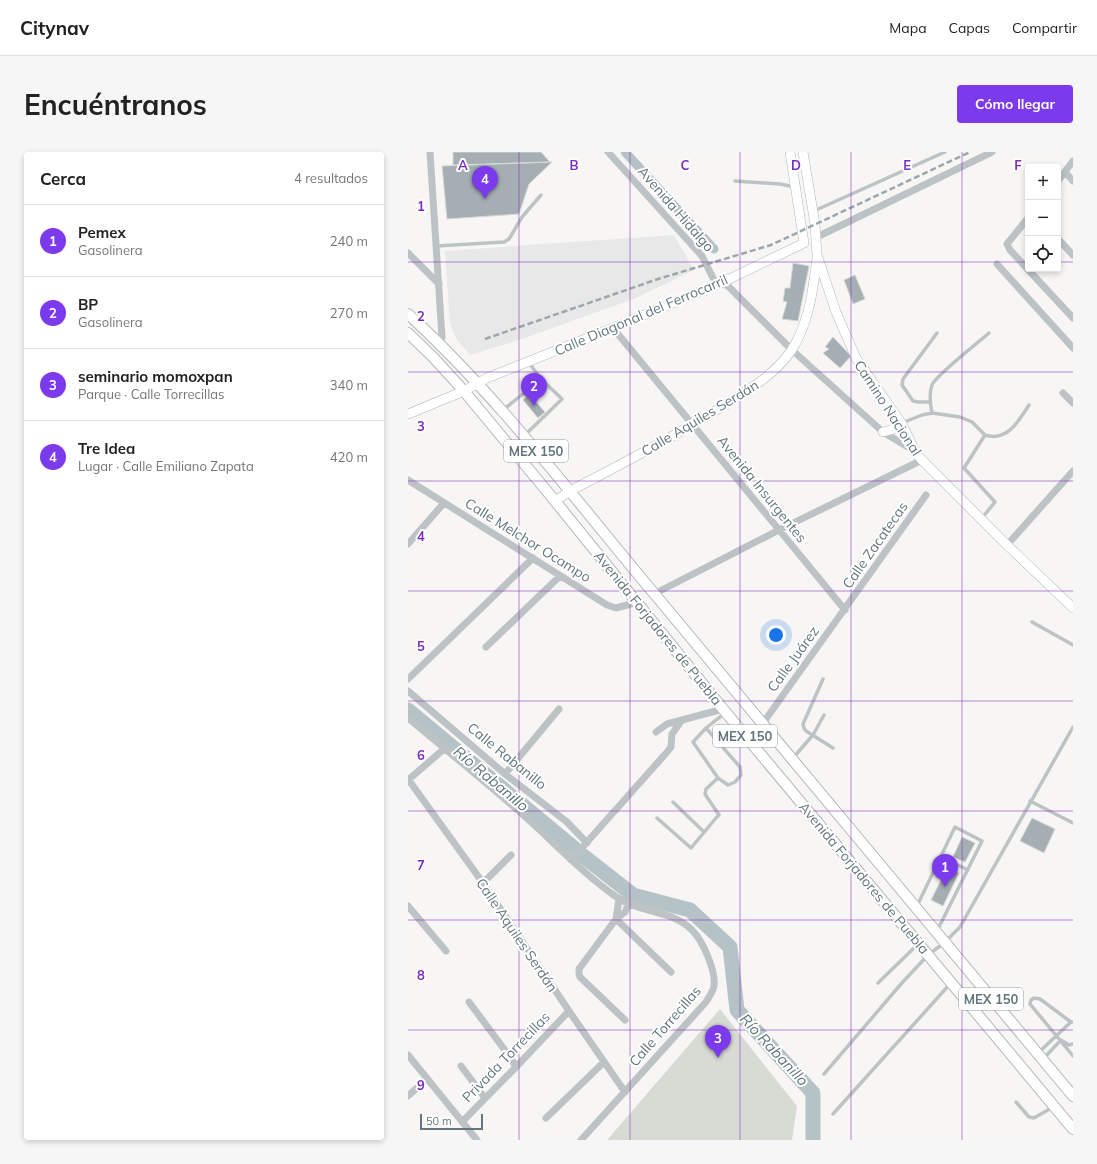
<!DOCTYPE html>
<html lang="es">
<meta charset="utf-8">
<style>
:root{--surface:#fff;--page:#f6f6f6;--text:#222;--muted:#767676;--line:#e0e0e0;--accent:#7c3aed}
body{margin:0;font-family:Mulish,sans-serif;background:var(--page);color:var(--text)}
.controls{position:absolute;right:12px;top:12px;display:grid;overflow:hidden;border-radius:4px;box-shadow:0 2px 6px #0003}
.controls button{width:36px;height:36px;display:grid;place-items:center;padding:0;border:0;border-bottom:1px solid var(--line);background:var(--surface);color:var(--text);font:20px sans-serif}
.scale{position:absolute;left:12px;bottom:10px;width:63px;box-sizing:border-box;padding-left:4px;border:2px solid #63767d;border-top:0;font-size:11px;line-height:14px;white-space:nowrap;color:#63767d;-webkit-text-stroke:3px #fff;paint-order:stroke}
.you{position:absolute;left:368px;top:483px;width:14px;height:14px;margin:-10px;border:3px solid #fff;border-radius:50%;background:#1a73e8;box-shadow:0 0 0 6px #1a73e833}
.badge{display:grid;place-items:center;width:26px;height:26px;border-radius:50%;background:var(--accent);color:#fff;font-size:13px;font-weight:700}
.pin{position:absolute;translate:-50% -33px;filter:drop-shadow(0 1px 2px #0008)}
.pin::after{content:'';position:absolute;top:21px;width:14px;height:12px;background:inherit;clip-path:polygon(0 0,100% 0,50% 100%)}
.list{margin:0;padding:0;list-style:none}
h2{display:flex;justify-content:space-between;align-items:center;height:52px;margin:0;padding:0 16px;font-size:17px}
h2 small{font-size:13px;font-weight:400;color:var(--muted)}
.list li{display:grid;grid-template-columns:26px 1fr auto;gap:12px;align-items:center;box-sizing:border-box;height:72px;padding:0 16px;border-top:1px solid var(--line)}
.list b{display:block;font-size:15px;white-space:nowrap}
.list p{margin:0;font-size:13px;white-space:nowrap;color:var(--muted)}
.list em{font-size:13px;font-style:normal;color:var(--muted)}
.icon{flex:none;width:22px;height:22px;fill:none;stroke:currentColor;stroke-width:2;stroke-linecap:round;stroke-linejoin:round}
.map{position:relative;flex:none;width:665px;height:988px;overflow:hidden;border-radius:4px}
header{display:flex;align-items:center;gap:24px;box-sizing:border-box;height:56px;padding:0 20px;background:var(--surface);border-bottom:1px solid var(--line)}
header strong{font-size:19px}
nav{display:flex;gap:22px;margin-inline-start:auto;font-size:14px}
.intro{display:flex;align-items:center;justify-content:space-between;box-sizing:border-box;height:96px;padding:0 24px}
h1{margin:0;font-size:28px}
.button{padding:10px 18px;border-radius:4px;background:var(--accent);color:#fff;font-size:14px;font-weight:700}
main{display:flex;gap:24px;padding:0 24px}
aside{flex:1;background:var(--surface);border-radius:4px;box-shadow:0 2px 6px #0003}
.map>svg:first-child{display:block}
.built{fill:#e7e8e7}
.green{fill:#d7dbd3}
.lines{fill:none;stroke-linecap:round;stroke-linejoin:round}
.canal{stroke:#b5c3c6;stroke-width:9}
.river{stroke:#b5c3c6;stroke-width:15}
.building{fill:#a5afb3;stroke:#d8d8d6}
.secondary-casing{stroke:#b0b7ba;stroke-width:10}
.primary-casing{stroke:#b1b7ba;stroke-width:12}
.lane{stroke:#bdc3c5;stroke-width:3.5}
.street{stroke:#bdc3c5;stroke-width:7}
.secondary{stroke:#fff;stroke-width:9}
.primary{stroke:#fff;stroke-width:10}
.rail{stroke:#9da6aa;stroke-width:2.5;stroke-dasharray:6 3;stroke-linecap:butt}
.grid{fill:none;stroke:#7b2cbf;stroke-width:1;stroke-opacity:0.55}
.labels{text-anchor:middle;stroke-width:4;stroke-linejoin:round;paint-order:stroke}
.shield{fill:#fff;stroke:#929fa4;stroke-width:1}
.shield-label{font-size:13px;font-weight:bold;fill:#63767d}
.street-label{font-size:14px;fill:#63767d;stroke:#fff}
.water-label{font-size:15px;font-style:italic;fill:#5e7578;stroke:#fff}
.grid-label{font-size:13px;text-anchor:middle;font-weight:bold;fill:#7b2cbf;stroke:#fff;stroke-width:4;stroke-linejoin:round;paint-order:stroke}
</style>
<header>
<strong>Citynav</strong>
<nav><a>Mapa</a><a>Capas</a><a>Compartir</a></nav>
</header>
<div class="intro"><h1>Encuéntranos</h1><a class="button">Cómo llegar</a></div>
<main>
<aside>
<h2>Cerca<small>4 resultados</small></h2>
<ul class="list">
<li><span class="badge">1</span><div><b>Pemex</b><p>Gasolinera</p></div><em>240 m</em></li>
<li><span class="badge">2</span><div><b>BP</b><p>Gasolinera</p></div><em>270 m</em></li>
<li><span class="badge">3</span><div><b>seminario momoxpan</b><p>Parque · Calle Torrecillas</p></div><em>340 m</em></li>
<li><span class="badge">4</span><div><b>Tre Idea</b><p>Lugar · Calle Emiliano Zapata</p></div><em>420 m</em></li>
</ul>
</aside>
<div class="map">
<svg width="665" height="988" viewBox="0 0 665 988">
<rect width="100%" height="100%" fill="#f7f6f4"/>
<path class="built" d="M266,83L286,118L228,146L114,187L62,203L49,188L42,172L37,99Z"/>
<path class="green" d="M312,857L389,954L384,988H199Z"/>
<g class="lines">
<path class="canal" d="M217,0L306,97"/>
<path class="river" d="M0,558L166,696
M174,703L225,743L282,758L322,795L329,858L405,941V988"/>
</g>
<path class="building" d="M45,0H133L142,10L45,13Z
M144,10L121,32L111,62L39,67L34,14Z
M385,111L401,114L390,169L374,167L379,150L375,149L377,136H382Z
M447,123L457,147L445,152L436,128Z
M425,185L443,204L432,216L415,201L421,197L417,195Z
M121,242L137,260L130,266L115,248Z
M624,666L647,677L636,701L612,689Z
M554,685L567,691L557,710L545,705Z
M539,716L551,721L535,754L523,748Z"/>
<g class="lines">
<g class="secondary-casing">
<path id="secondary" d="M395,0L407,72L409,103L428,160L448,206L494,272L508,301L514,308L599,393L665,456
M0,262L56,239L79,226L205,176L313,131L396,91L382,0
M475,280L483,278L494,272
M147,349L162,339C215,311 268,284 318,252C342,237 366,223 383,199C401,172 405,138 409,106"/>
</g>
<g class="primary-casing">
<path id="primary" d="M0,162C92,246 168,349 249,445C388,611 526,778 665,944
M0,181L24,204L56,239L147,349L315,557L665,977"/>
</g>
<path class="lane" d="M327,29L372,32L387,35
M406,59L537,0
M29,94L96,90L101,87L114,65L133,43
M522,250H511L505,249L494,233L495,227L529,181
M95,258L133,227
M524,261C522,252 521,242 524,233C527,224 571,190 581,181
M494,271L514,263L524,261L552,265L564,270L577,283L556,316L587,350L574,366
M577,283C599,290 610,270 621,253
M116,284L154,247L133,227L121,211
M624,470L665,493
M415,527L395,572L396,576L398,579L425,596
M298,576L332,615L333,623L327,630L320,633L310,626
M385,606L405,583L416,563
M622,649L665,671
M265,650L296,680
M249,666L283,696L308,666L311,663L297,642L298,637L310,626L285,590L298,576L317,561
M533,705L560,718
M509,754L547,675L574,689L529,779
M470,831L509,793
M665,870H663L632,847L626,846L623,848L622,852L665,904
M630,901L663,870
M635,907L653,888L661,893L665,892
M416,922L493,832L520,803L536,791L552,775L665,575
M608,950L621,965L626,966L645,955
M425,962L542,832"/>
<path class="street" d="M22,0L34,185L32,192
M200,0L294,104L306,128L320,134L384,198L475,280L508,300
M657,20L665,29
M650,29L665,9
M620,66L599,92L602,98L665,166
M409,85L584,0
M650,87L665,103
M0,101L31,132
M589,112L665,196
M205,176L437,458
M655,241L665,251
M0,328L199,453L208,456L230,450
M0,392L36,351
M599,393L665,319
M246,442L371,378L514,308
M78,495L152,424
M0,527L125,406
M0,539L97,622L159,670L179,691
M0,566C38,598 77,629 114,662C146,690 175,722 210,746C232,761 265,758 284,778C295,789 308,819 306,834C305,840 301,845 298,850L173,988
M355,571L518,343
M248,580L259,572L274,568
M97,622L151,557
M0,627L75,731L161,859L217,940
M0,628L36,597
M163,708L260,599L263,595L264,582L274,568L315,557
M75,731L103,703
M211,747L208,767L263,820
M0,754L38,799
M61,850L102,905L108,915
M217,868L172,825L171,822V817L208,767L217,760L221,751
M0,903L69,988
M53,914L77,946
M0,944L19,927
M138,966L196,910
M54,970L108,915L161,859"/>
<use href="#secondary" class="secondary"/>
<use href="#primary" class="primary"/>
<path class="rail" d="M77,187L250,127L363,93L562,0"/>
</g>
<path class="grid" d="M111,0V988M222,0V988M332,0V988M443,0V988M554,0V988M0,110H620M650,110H665M0,220H665M0,329H665M0,439H665M0,549H665M0,659H665M0,768H665M0,878H665"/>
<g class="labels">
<g class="shield">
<rect x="96" y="288" width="64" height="22" rx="3"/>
<rect x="305" y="573" width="64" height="22" rx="3"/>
<rect x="551" y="836" width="64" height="22" rx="3"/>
</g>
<g class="shield-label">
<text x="128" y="304">MEX 150</text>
<text x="337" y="589">MEX 150</text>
<text x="583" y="852">MEX 150</text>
</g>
<g class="street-label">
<text transform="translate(268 57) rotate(49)" y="5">Avenida Hidalgo</text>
<text transform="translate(233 163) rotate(-23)" y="5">Calle Diagonal del Ferrocarril</text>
<text transform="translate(480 256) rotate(57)" y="5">Camino Nacional</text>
<text transform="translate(292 266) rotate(-31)" y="5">Calle Aquiles Serdán</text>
<text transform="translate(354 337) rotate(51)" y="5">Avenida Insurgentes</text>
<text transform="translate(120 388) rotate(32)" y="5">Calle Melchor Ocampo</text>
<text transform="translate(467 393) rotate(-55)" y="5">Calle Zacatecas</text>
<text transform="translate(250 476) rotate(51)" y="5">Avenida Forjadores de Puebla</text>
<text transform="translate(385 507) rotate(-54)" y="5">Calle Juárez</text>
<text transform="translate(99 604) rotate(39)" y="5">Calle Rabanillo</text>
<text transform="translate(456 726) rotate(50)" y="5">Avenida Forjadores de Puebla</text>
<text transform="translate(109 783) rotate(56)" y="5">Calle Aquiles Serdán</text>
<text transform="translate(257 874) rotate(-49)" y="5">Calle Torrecillas</text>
<text transform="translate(98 905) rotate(-46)" y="5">Privada Torrecillas</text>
</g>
<g class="water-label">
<text transform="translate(83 627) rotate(40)" y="5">Río Rabanillo</text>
<text transform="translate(366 898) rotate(47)" y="5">Río Rabanillo</text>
</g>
</g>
<g class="grid-label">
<text x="55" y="18">A</text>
<text x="166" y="18">B</text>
<text x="277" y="18">C</text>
<text x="388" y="18">D</text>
<text x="499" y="18">E</text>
<text x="610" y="18">F</text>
<text x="13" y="59">1</text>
<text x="13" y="169">2</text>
<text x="13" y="279">3</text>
<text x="13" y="389">4</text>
<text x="13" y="499">5</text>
<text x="13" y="608">6</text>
<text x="13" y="718">7</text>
<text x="13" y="828">8</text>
<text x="13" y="938">9</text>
</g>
</svg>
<div class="controls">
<button>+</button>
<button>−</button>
<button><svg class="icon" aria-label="locate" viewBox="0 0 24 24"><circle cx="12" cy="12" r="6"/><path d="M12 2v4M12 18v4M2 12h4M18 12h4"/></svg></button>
</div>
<div class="scale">50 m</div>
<div class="you"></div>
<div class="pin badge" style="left:537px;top:735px">1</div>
<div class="pin badge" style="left:126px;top:254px">2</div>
<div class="pin badge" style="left:310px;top:906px">3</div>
<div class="pin badge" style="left:77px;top:47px">4</div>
</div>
</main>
